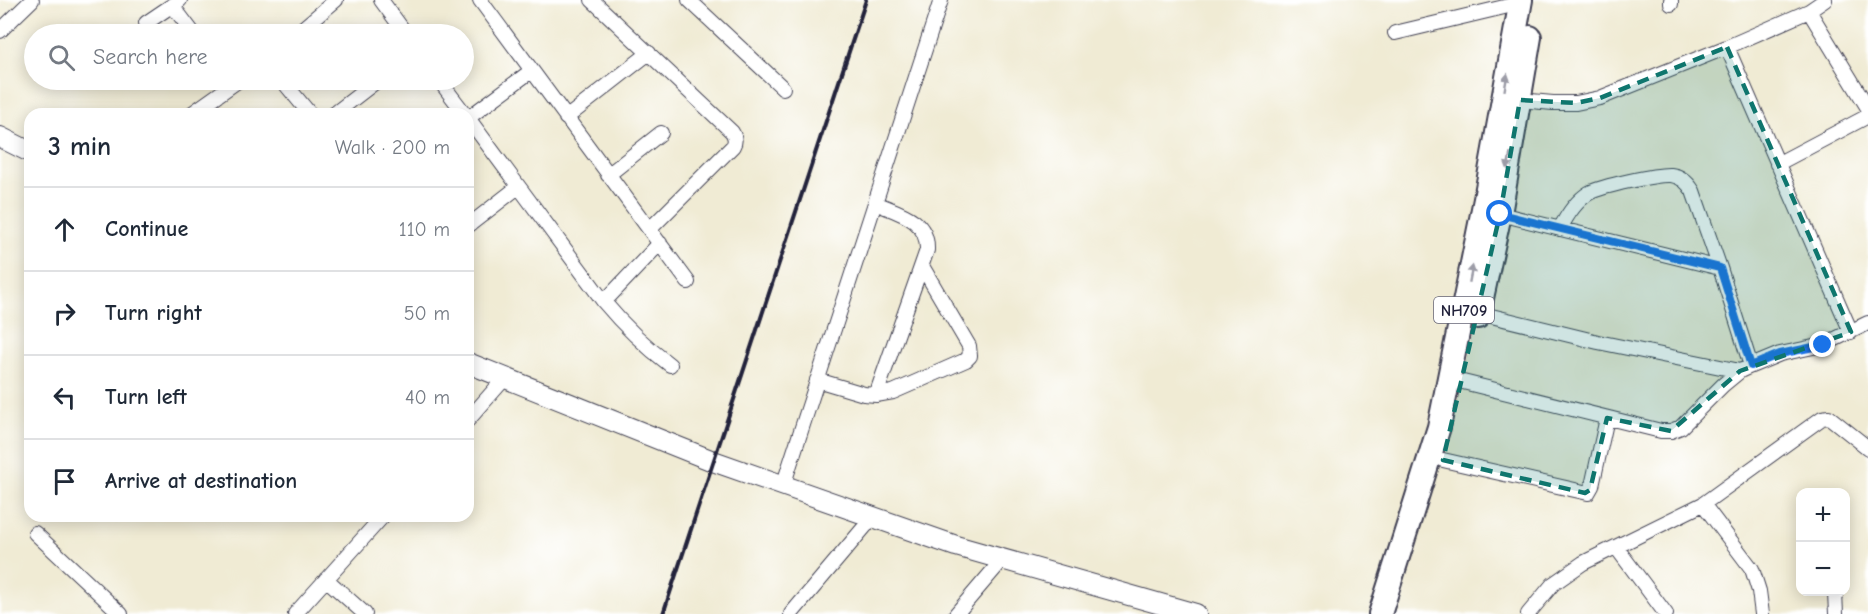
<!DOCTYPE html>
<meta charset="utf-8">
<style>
:root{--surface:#fff;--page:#f2f2f3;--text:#1f2937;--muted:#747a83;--line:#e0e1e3}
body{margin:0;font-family:"Comic Neue",sans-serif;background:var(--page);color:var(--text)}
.controls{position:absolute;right:18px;bottom:18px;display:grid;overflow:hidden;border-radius:12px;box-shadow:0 3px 15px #0003}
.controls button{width:54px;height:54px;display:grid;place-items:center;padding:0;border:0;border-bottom:2px solid var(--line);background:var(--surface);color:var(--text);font:30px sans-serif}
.stop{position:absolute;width:18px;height:18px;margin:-14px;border:4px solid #1a73e8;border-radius:50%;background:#fff}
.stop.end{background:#1a73e8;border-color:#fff;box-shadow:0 2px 6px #0008}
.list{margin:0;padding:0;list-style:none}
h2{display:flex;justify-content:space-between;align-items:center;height:78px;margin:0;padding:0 24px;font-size:26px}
h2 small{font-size:20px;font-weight:400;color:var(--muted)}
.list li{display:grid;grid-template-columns:39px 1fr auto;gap:18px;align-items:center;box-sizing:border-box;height:84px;padding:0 24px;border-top:2px solid var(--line)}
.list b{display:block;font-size:22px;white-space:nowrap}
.list em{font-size:20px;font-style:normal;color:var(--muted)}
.icon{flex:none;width:33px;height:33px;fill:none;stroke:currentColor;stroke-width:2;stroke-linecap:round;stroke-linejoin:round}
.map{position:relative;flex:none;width:1868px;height:614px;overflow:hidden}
.search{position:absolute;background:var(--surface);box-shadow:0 3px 15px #0003;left:24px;top:24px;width:450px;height:66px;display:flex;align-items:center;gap:15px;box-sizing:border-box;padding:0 21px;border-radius:33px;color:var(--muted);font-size:22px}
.panel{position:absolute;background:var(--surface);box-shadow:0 3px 15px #0003;left:24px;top:108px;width:450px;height:414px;border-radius:18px}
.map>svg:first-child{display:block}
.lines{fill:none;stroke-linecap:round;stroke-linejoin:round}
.minor-casing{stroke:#414052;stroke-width:16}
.secondary-casing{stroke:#414052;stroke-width:22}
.trunk-casing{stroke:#414052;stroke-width:26}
.minor{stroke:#fff;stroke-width:14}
.secondary{stroke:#fff;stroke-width:20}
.trunk{stroke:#fff;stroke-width:22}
.rail{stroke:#22223b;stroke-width:4}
.oneway{fill:#9c9ca7}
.route{stroke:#1a73e8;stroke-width:8}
.marked{fill:#0f766e;fill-opacity:0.2;stroke:#0f766e;stroke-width:4.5;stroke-dasharray:12 8;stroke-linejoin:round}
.labels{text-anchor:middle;stroke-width:6;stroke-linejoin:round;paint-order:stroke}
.shield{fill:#fff;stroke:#646476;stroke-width:1.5}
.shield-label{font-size:16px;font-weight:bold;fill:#22223b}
</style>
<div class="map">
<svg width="1868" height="614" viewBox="0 0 1868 614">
<rect width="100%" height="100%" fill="#fff"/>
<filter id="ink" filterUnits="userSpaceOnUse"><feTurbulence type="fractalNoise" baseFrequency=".0167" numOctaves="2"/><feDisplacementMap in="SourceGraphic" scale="12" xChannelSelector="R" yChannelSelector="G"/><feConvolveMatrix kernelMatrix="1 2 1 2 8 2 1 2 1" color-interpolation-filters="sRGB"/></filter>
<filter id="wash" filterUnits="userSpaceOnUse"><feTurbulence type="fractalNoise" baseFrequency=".008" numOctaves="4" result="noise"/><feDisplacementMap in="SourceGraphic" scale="24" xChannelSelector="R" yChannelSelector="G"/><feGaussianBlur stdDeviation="1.35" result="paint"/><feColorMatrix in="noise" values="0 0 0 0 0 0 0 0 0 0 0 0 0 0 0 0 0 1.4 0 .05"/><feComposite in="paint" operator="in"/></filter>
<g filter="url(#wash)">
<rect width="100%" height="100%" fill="#f0ebd4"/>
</g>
<g filter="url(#ink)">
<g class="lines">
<g class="minor-casing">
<path id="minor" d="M381,0L406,34
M480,0L688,282
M592,0L732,132C735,137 736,141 733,146L650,229
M689,0L783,88
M1671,4V0
M172,5L194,34
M1809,11L1868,108
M146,23L180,0
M0,31L32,0
M1395,33L1521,3
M296,34L336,0
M1727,47L1851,332
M282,80L310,114
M439,80L465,114
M1520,100L1553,103H1576L1600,98L1727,47L1809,11L1825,0
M191,114L239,80
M334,114L378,80
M468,118L604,302C624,326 645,346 670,365
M468,118L531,71
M566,118L649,53
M1777,164L1868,116
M608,175L661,133
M1500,214L1720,268L1751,366
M468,226L518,187
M1560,229C1567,215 1576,201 1589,193C1602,186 1657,174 1671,175C1681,176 1688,183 1693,191L1720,268
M604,302L660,243
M1479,313L1598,342L1740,371
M817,380L864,394L876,395L927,250C928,219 899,213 875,203
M1463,382L1661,431H1671L1681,427L1723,385L1740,371L1751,366L1780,354L1823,345L1868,323
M876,395L893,392L966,360L970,356L969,346L922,266
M468,420L505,378
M1443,460L1588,493L1592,486L1607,418
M783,486L941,0
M1703,504L1752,569L1759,591L1762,614
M35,533L121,614
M1616,547L1666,614
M326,579L365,614
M1835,592L1836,614
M295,614L383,516
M791,614L873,517
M956,614L1003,559
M1528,614L1553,584L1583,563L1703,504L1822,418L1829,417L1868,448"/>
</g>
<g class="secondary-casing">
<path id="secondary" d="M0,137L30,152
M468,363L713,461L956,546L1196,614"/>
</g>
<g class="trunk-casing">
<path id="trunk" d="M1478,317L1500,214L1530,37
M1380,614L1439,427L1485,199L1521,0"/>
</g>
<use href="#minor" class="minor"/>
<use href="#secondary" class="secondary"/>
<use href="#trunk" class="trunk"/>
<path class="rail" d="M663,614L866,0"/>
</g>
<defs><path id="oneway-solid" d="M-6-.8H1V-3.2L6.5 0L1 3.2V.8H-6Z" transform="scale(1.5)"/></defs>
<g class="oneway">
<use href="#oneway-solid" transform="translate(1506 82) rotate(-80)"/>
<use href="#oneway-solid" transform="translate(1509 161) rotate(100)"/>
<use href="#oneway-solid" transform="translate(1471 274) rotate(-79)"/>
</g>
</g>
<g class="lines" filter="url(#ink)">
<path class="route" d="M1500,214L1720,268L1751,366L1780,354L1823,345"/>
</g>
<path class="marked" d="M1727,47L1851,332L1740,371L1671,431L1607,418L1590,490L1585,493L1443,460L1500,214L1520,100L1576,103L1600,98Z"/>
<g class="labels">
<rect class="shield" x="1434" y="297" width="60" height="26" rx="4.5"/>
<g class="shield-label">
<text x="1464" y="316">NH709</text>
</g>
</g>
</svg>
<div class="controls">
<button>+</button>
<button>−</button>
</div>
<div class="stop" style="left:1500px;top:214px"></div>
<div class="stop end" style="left:1823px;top:345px"></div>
<div class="search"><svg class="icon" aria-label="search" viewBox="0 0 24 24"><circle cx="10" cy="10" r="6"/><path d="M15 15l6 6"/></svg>Search here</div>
<section class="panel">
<h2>3 min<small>Walk · 200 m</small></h2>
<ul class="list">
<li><svg class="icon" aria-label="ahead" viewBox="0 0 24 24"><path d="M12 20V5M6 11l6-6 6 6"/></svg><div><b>Continue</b></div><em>110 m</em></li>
<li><svg class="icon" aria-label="right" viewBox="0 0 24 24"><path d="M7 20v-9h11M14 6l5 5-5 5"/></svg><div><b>Turn right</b></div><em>50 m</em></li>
<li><svg class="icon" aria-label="left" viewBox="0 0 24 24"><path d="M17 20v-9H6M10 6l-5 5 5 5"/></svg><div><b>Turn left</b></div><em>40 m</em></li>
<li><svg class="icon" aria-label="arrive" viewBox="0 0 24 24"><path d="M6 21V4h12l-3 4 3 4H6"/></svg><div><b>Arrive at destination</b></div></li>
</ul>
</section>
</div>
